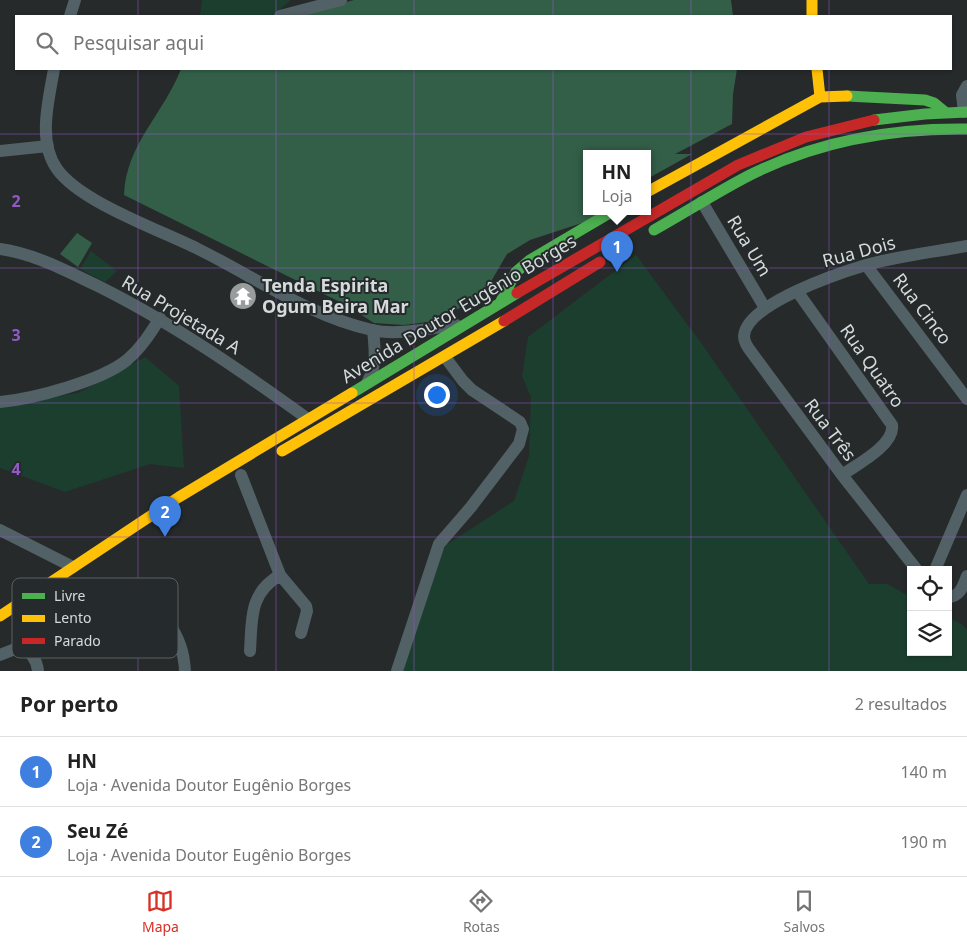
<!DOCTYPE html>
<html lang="pt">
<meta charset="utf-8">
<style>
:root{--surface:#fff;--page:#f6f6f6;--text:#222;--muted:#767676;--line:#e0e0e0;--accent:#d93025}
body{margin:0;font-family:"Noto Sans",sans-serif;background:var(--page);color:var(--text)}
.controls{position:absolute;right:15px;bottom:15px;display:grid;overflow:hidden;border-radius:0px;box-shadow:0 1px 4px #0004}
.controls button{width:45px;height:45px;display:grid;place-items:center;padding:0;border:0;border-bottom:1px solid var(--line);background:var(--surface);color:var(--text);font:25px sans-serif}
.you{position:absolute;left:436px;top:394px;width:18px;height:18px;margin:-12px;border:4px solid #fff;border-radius:50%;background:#1a73e8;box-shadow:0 0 0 8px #1a73e833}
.badge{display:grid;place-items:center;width:32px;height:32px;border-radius:50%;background:var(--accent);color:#fff;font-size:16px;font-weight:700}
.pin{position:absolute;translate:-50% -41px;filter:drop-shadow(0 1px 2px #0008)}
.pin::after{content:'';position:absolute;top:26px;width:18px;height:15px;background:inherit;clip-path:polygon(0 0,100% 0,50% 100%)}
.popup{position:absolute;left:583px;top:150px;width:68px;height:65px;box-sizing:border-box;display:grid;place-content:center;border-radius:0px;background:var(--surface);filter:drop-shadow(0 1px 4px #0005);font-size:16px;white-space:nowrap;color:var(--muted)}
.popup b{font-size:19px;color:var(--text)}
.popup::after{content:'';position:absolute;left:50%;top:100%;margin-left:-10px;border:10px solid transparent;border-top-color:var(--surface)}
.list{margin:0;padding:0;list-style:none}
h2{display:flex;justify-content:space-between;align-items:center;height:65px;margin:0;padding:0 20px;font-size:21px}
h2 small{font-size:16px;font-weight:400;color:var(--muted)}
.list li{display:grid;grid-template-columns:32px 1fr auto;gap:15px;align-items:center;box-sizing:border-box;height:70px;padding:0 20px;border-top:1px solid var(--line)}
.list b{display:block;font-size:19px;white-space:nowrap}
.list p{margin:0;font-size:16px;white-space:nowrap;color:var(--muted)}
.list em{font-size:16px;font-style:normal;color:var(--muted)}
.icon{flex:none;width:28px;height:28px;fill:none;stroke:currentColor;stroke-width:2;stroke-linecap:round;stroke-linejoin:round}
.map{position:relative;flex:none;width:967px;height:671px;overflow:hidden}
.search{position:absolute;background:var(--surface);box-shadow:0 1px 4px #0004;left:15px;right:15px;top:15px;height:55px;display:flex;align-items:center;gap:12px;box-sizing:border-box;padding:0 18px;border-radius:0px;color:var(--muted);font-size:19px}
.sheet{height:205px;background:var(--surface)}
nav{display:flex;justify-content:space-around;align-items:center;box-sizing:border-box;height:70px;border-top:1px solid var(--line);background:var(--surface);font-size:14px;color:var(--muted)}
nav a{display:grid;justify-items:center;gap:2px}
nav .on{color:var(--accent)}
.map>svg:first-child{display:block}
.green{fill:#1c3e2e}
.forest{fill:#335f48}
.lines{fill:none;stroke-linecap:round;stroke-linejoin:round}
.street{stroke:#526166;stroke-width:12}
.fast{stroke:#4caf50;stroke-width:11}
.slow{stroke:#ffc107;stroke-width:11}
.jam{stroke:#c62828;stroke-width:11}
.grid{fill:none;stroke:#9258c6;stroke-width:1;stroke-opacity:0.55}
.labels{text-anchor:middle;stroke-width:4;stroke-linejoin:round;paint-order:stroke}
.street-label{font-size:18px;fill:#d6dada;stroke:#252b2c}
.poi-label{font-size:18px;font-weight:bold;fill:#d6dada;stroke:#252b2c;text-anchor:start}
.key{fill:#252b2c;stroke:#5a6060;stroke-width:1}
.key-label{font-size:14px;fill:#d6dada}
.grid-label{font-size:16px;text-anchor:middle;font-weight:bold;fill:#9258c6;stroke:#252b2c;stroke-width:4;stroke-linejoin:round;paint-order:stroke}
</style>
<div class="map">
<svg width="967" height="671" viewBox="0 0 967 671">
<rect width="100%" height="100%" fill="#262a2b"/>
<path class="green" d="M202,0H291L272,16H200Z
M91,251L117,271L105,282L80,269Z
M636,255L704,347L869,584H887L911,597V652H948V617L963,625L967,630V671H403L437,559L446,545L514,501L529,456L531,397L522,376L528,337Z
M145,357L179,386L184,468L150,464L65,492L0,468V406L78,393Z"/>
<path class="forest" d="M354,0H731L733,16H296Z
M181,69H737L733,94L732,124L675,154H692L647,179V153H587V211H601L588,221L530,240L507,254L486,290L449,315L435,321L404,325L374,323L346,305L124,195C126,144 163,115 181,69Z
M77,233L92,243L78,267L60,254Z"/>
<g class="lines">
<path class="street" d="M70,16L75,0
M280,16L341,0
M54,69C49,99 37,141 57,169C80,202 160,230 198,249C255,277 309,316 372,330C398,336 430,328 456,325
M964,112L962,95L967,86
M0,151L48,146
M702,202L765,308
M0,249C35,254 64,270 96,285C171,322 240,370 308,419
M866,265L967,399
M797,291L892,425C895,445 856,465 842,475
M368,381C377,364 375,350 373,330
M0,402C33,399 101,381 127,360C141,348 150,334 160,318
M241,475L280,575L306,606L307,611L301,633
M0,530L73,567
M917,570L842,475L752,353C748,348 744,342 744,336C746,304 839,273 866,265C898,256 934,252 967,246
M935,570L967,495
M69,587C83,598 96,612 115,615C133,618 150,612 168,622C179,638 184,652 185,671
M948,597C960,597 963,586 967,576
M250,651C252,619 249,593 280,575
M0,655L20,647C30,650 37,660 38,671
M397,671L439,544L471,507L519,444L523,429L520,422L472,390L463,381L445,357"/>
<path class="fast" d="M847,96L925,100L934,103L945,112
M874,120L925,114L967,112
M654,230C686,212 717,192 750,175C818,141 892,128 967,129
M500,303L516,272L530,260L613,211
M352,393L517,293"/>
<path class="slow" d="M812,0V16
M817,69L820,97
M647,192L820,97L847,96
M282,451L504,321
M0,616L179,497L352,393"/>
<path class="jam" d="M517,293L738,165L806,137L874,120
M504,321L600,262"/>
</g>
<path class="grid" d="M138,0V16M276,0V16M414,0V16M553,0V16M691,0V16M829,0V16M138,69V671M276,69V671M414,69V671M553,69V671M691,69V671M829,69V671M0,134H967M0,268H967M0,403H967M0,537H967"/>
<defs>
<g id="temple-disc" transform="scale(1.4375)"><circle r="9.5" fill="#989c9d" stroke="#252b2c"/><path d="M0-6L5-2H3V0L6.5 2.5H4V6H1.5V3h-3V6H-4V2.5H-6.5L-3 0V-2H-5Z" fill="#fff"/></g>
</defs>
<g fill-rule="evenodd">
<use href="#temple-disc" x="243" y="296"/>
</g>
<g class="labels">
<g class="street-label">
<text transform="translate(749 246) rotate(59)" y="6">Rua Um</text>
<text transform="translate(859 252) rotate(-15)" y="6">Rua Dois</text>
<text transform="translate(459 309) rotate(-31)" y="6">Avenida Doutor Eugênio Borges</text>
<text transform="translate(922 309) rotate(53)" y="6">Rua Cinco</text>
<text transform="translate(181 315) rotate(31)" y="6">Rua Projetada A</text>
<text transform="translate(872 366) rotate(55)" y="6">Rua Quatro</text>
<text transform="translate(830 430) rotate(53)" y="6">Rua Três</text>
</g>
<g class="poi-label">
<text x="262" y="292">Tenda Espirita<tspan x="262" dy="21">Ogum Beira Mar</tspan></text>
</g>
</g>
<rect x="12" y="578" width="166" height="80" rx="8" class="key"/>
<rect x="22" y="593" width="23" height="6" fill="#4caf50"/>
<rect x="22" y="615" width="23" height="7" fill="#ffc107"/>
<rect x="22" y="638" width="23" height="6" fill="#c62828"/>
<g class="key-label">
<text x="54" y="601">Livre</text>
<text x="54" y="623">Lento</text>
<text x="54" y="646">Parado</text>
</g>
<g class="grid-label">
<text x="16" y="207">2</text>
<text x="16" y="341">3</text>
<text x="16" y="475">4</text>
</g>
</svg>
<div class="controls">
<button><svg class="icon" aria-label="locate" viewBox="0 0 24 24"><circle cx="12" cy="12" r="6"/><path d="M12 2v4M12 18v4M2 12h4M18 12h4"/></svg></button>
<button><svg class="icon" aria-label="layers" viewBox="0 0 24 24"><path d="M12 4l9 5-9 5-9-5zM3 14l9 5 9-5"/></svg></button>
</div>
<div class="you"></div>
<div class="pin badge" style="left:617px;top:272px;background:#3f7fe0">1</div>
<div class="popup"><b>HN</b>Loja</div>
<div class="pin badge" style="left:165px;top:537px;background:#3f7fe0">2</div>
<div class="search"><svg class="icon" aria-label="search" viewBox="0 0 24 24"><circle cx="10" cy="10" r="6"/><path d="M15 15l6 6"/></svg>Pesquisar aqui</div>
</div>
<section class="sheet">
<h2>Por perto<small>2 resultados</small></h2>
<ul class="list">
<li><span class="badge" style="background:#3f7fe0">1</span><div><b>HN</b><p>Loja · Avenida Doutor Eugênio Borges</p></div><em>140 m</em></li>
<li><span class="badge" style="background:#3f7fe0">2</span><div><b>Seu Zé</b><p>Loja · Avenida Doutor Eugênio Borges</p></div><em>190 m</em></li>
</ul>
</section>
<nav>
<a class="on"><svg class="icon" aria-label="map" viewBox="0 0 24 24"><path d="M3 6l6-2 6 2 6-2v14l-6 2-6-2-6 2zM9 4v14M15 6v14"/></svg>Mapa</a>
<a><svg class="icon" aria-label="directions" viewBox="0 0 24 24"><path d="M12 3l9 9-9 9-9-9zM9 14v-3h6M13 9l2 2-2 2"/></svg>Rotas</a>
<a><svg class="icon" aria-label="saved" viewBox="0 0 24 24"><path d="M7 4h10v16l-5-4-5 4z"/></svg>Salvos</a>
</nav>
